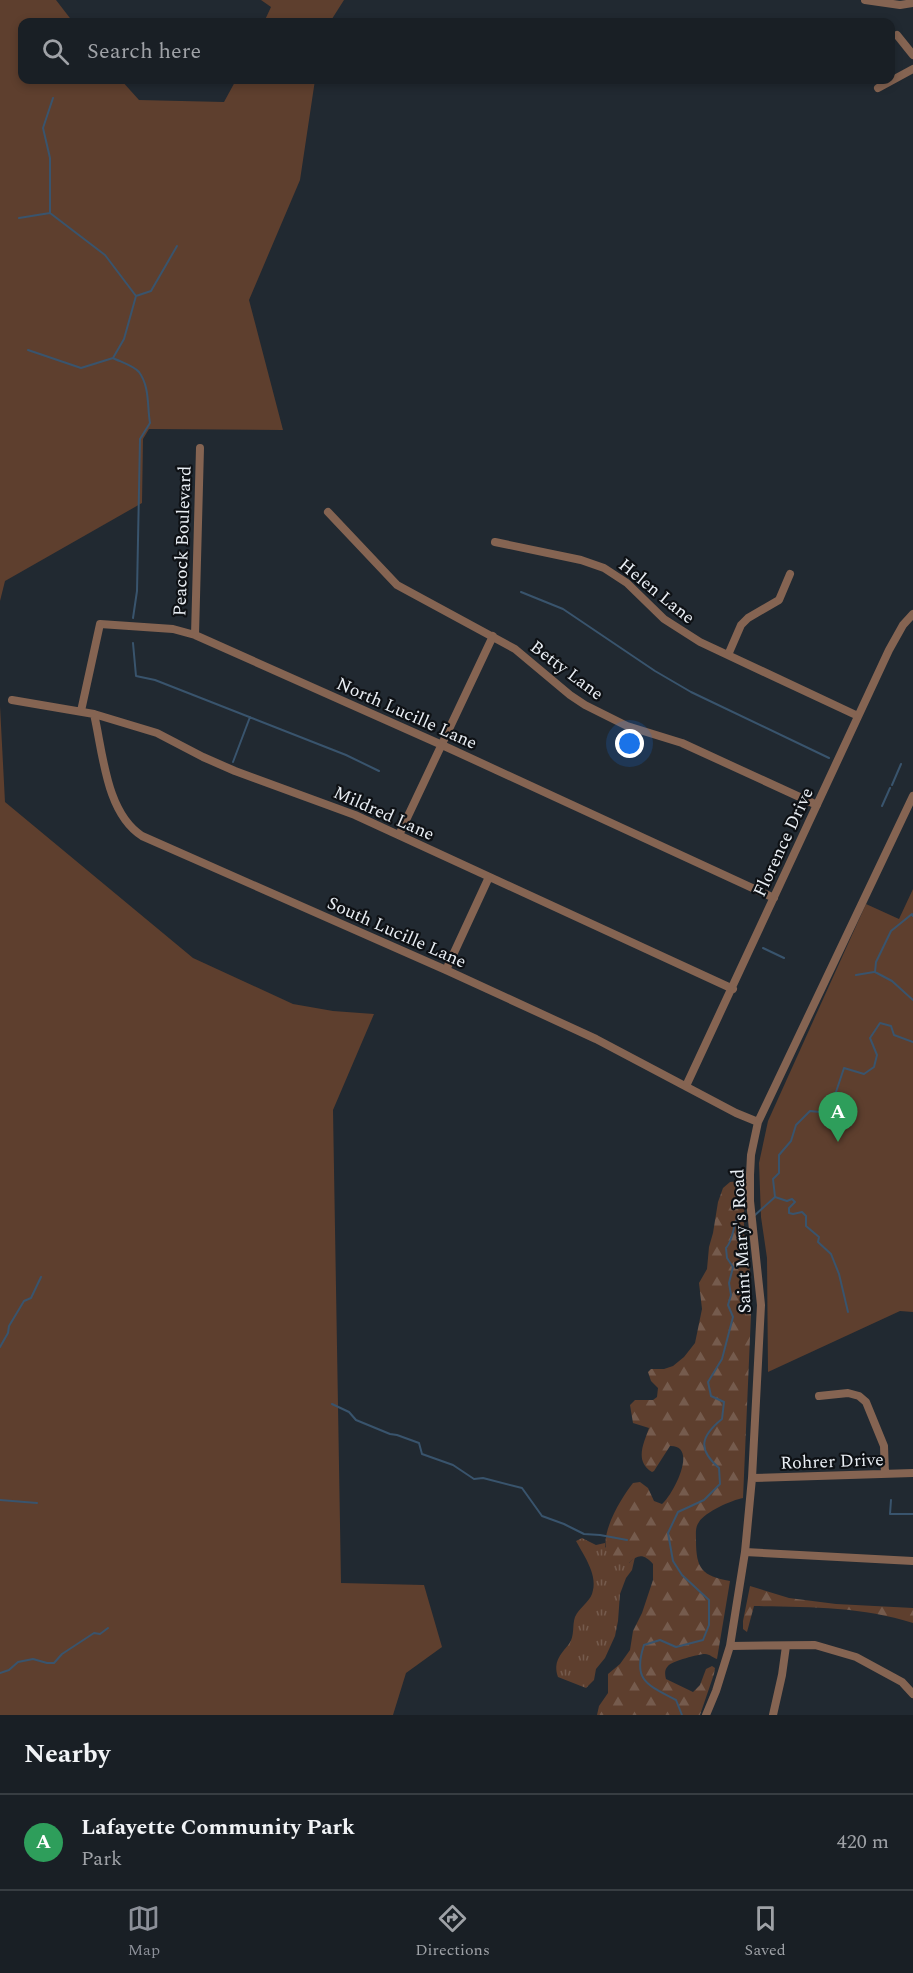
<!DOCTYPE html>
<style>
:root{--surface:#191f25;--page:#262c32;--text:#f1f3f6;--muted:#9fa2a7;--line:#373d42;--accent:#8c9099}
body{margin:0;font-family:Spectral,serif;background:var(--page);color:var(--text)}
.you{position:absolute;left:630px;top:744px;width:21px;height:21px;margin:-15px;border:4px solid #fff;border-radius:50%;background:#1a73e8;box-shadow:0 0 0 9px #1a73e833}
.badge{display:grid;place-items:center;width:39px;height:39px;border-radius:50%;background:var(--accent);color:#fff;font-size:20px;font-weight:700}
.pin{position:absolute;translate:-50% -50px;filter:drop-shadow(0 2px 3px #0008)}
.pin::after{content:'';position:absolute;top:32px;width:21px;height:18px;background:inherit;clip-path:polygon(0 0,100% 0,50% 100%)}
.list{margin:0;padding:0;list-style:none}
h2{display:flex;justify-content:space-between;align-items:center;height:78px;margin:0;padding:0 24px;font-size:26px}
h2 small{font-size:20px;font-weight:400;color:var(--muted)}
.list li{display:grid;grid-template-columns:39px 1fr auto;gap:18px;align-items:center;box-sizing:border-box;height:96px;padding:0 24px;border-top:2px solid var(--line)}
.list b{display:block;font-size:22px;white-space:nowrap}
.list p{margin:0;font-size:20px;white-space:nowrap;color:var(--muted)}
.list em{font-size:20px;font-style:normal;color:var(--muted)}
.icon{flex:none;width:33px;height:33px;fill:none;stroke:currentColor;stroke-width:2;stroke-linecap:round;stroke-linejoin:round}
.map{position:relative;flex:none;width:913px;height:1715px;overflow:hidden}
.search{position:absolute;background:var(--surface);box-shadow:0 3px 9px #0003;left:18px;right:18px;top:18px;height:66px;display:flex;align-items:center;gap:15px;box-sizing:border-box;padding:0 21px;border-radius:12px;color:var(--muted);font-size:22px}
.sheet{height:174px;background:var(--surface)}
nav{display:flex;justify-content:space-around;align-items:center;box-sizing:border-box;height:84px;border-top:2px solid var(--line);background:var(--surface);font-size:16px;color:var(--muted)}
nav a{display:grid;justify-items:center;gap:3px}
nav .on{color:var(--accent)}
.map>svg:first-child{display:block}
.grass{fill:url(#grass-tufts)}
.forest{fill:url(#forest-firs)}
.green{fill:#5e3f2e}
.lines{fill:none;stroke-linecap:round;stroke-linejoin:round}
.stream{stroke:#39546d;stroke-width:2}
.minor{stroke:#856452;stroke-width:8}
.labels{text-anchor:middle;stroke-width:4.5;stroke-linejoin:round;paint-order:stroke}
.street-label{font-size:18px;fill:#e9eef4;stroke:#0e1115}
</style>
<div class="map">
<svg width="913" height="1715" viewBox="0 0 913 1715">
<defs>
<pattern id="grass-tufts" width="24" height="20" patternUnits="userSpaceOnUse" patternTransform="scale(1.5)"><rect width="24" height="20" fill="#5e3f2e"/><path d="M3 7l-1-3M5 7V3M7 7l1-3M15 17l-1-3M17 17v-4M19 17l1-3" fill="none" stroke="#755b4d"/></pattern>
<pattern id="forest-firs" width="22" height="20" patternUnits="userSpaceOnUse" patternTransform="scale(1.5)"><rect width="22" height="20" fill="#5e3f2e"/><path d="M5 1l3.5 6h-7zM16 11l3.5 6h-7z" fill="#755b4d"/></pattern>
</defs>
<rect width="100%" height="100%" fill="#212931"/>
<path class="grass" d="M582,1538L596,1545L605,1543V1547L629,1563L635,1557L632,1570L626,1578L620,1594L618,1621L615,1636L605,1658L596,1669L594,1680L586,1688L558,1677C553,1662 560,1655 569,1644C575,1636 572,1625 575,1617C579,1608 589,1602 592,1594C599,1576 584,1556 576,1541Z"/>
<path class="forest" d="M740,1181L746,1184L747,1189L744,1212V1234L749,1250L751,1315L743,1498C732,1500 705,1512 699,1522C695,1527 696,1534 696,1540C696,1569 702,1576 730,1581L717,1659C713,1658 710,1654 705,1654C699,1654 672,1661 668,1666C664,1670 665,1675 666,1679L693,1692L700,1685L706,1669L712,1666L715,1668L714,1674L700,1715H597L599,1706L608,1693V1674L620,1664L630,1650L633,1631L642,1613L653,1580V1564C644,1554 638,1554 629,1563C581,1563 619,1500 633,1483L640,1482L648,1488L654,1501L662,1504C673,1495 699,1445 670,1446L654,1471L652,1472C634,1461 644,1443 649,1428L633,1423L630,1405L635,1400H653L657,1397L658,1388L651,1381L648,1372L651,1369H664L673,1366L684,1357L695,1343L702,1309L699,1283L707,1269L709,1247L713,1233L718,1202L723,1188L730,1182Z
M750,1586L789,1598L836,1604L913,1608V1623C861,1606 807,1607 754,1606L747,1632L743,1629V1621Z"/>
<path class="green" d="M0,0H56L73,22H22V80H121L139,100L224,102L236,80H315L300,180L249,300L283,430L149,429L143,439L142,503L5,581L0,601Z
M261,0H344L330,22H264L271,7Z
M0,706L5,802L193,958L293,1004L333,1011L374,1014L333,1110L341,1583L424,1585L442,1647L406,1673L393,1715H0Z
M913,889V1312L900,1311L768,1372L767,1258L761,1217L759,1163L768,1121L866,904L899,919Z"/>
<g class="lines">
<path class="stream" d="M50,213V158L43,128L53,98
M19,218L50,213L105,255L136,296L124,339L113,358
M136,296L151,291L177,246
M28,350L81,368L113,358C121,362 134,366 139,372C150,387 147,406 150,423L140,439L137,591L133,618
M521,592L563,609L655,671L691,692L829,758
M133,643L136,676L155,680L346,755L379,771
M233,762L250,717
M892,785L901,764
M882,806L890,788
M913,916L912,914L891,931L876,962L875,972L892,981L913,1000
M763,948L784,958
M856,975L874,972
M775,1197L787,1201L792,1199L795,1202L789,1208V1213L793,1214L802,1212L806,1216V1226L819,1237L818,1242L831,1254L839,1274L848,1312
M754,1216L775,1197L773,1179L779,1173V1155L791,1141L796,1125L810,1111L829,1113L844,1068L864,1074L874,1067L877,1055L870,1038L880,1023L891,1026L894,1035L913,1042
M0,1347L8,1333L9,1326L24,1301L31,1298L41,1277
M332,1404L349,1412L356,1420L390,1434L397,1435L419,1443L422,1454L453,1465L474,1479L483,1478L522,1488L542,1516L564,1524L584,1534L600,1535L627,1540
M0,1500L37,1503
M891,1500L890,1514H913
M0,1673L9,1670L18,1662L33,1659L47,1663H54L62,1654L94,1633L100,1634L108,1628
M682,1715L676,1700C648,1685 632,1681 644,1645L660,1640L676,1647L703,1640L709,1625V1600L682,1575L673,1561L668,1533L678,1512L704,1500L720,1484L719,1468C697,1449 701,1436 722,1419L724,1402L711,1396L708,1382L722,1359L733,1317L728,1305L731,1295L729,1283L733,1267L727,1258L726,1248C734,1239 732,1228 738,1217H748"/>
<path class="minor" d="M865,0L900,5L913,3
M897,35L913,55
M878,88L913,69
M328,512L397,585L515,649L570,695L585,705L627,726L682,743L817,805
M495,542L581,560L604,568L627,583L664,619L700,642L858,716
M195,635L200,448
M728,655L741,625L748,618L779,600L790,574
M12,700L94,714L157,733L203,757L235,771L355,815L733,989
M81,711L100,624L173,629L195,635L442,745L774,898
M94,714C103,753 106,813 142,836L446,970L596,1039L736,1113L758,1122
M399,835L493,636
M446,970L489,877
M686,1086L889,650L903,625L913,614
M819,1396L848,1393L859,1396L866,1402L884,1446L885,1474
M752,1478L913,1473
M745,1552L913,1561
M730,1646L815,1645L856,1657L902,1682L913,1694
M706,1715L716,1691L730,1646L745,1552L752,1478L761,1305L750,1201V1175L751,1155L758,1122L913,796
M773,1715L782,1675L786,1646"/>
</g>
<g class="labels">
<g class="street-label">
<text transform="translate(182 541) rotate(-88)" y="6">Peacock Boulevard</text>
<text transform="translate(657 591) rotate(39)" y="6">Helen Lane</text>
<text transform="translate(567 670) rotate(37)" y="6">Betty Lane</text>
<text transform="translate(407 713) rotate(24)" y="6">North Lucille Lane</text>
<text transform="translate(384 813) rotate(24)" y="6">Mildred Lane</text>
<text transform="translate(783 842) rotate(-65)" y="6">Florence Drive</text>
<text transform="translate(397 932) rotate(24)" y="6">South Lucille Lane</text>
<text transform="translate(741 1241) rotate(-93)" y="6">Saint Mary's Road</text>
<text transform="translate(832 1461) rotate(-2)" y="6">Rohrer Drive</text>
</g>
</g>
</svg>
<div class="you"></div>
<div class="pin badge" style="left:838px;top:1142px;background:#2e9e5b">A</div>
<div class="search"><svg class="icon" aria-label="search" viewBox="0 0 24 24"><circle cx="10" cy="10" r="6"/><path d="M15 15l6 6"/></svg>Search here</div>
</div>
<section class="sheet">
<h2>Nearby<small></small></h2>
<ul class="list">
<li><span class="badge" style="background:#2e9e5b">A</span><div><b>Lafayette Community Park</b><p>Park</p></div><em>420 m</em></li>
</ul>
</section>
<nav>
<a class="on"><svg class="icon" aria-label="map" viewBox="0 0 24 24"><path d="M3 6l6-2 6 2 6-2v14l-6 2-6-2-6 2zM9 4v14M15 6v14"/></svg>Map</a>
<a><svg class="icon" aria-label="directions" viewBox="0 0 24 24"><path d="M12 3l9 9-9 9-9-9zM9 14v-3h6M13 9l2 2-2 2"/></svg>Directions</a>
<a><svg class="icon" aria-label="saved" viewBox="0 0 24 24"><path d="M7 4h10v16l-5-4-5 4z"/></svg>Saved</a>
</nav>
